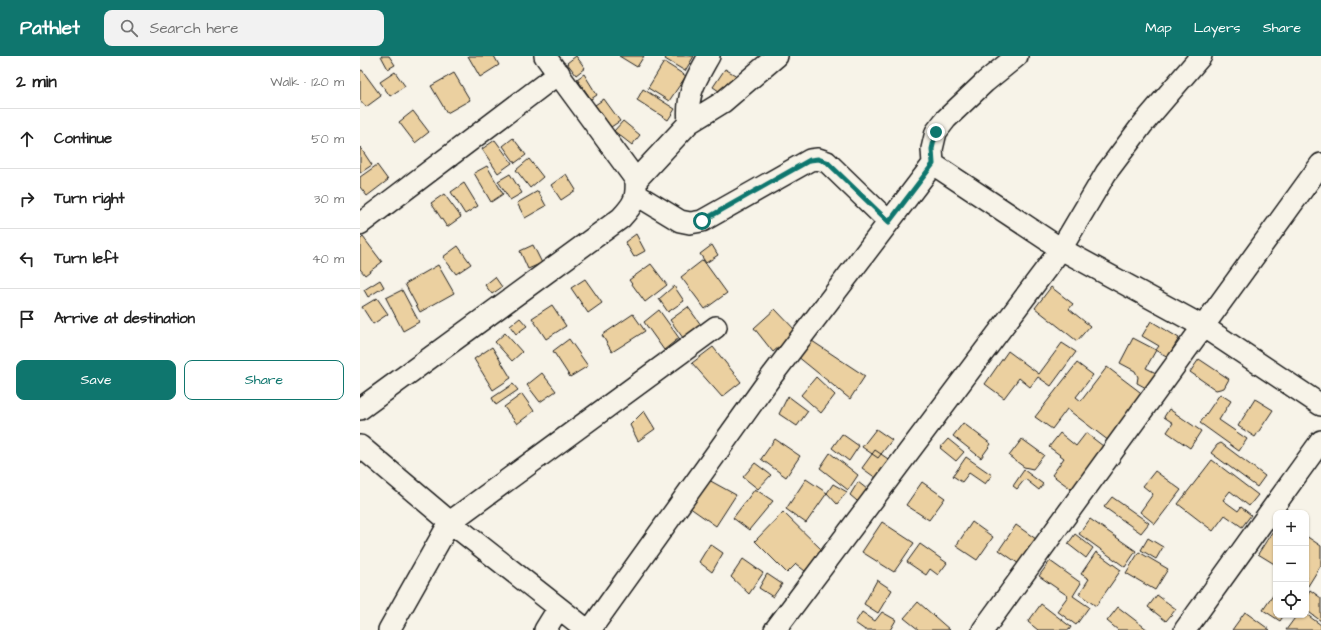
<!DOCTYPE html>
<meta charset="utf-8">
<style>
:root{--surface:#fff;--page:#f2f2f2;--text:#222;--muted:#767676;--line:#e0e0e0;--accent:#0f766e}
body{margin:0;font-family:"Architects Daughter",sans-serif;background:var(--page);color:var(--text)}
.controls{position:absolute;right:12px;bottom:12px;display:grid;overflow:hidden;border-radius:8px;box-shadow:0 1px 3px #0004}
.controls button{width:36px;height:36px;display:grid;place-items:center;padding:0;border:0;border-bottom:1px solid var(--line);background:var(--surface);color:var(--text);font:20px sans-serif}
.stop{position:absolute;width:12px;height:12px;margin:-9px;border:3px solid #0f766e;border-radius:50%;background:#fff}
.stop.end{background:#0f766e;border-color:#fff;box-shadow:0 1px 4px #0008}
.list{margin:0;padding:0;list-style:none}
h2{display:flex;justify-content:space-between;align-items:center;height:52px;margin:0;padding:0 16px;font-size:17px}
h2 small{font-size:13px;font-weight:400;color:var(--muted)}
.list li{display:grid;grid-template-columns:26px 1fr auto;gap:12px;align-items:center;box-sizing:border-box;height:60px;padding:0 16px;border-top:1px solid var(--line)}
.list b{display:block;font-size:15px;white-space:nowrap}
.list em{font-size:13px;font-style:normal;color:var(--muted)}
.actions{display:flex;gap:8px;padding:12px 16px}
.actions a{flex:1;padding:9px 0;border:1px solid var(--accent);border-radius:8px;text-align:center;font-size:14px;color:var(--accent)}
.actions .main{background:var(--accent);color:#fff}
.icon{flex:none;width:22px;height:22px;fill:none;stroke:currentColor;stroke-width:2;stroke-linecap:round;stroke-linejoin:round}
.map{position:relative;flex:none;width:961px;height:574px;overflow:hidden}
header{display:flex;align-items:center;gap:24px;box-sizing:border-box;height:56px;padding:0 20px;background:var(--accent);color:#fff}
header strong{font-size:19px}
nav{display:flex;gap:22px;margin-inline-start:auto;font-size:14px}
.search{width:280px;height:36px;background:var(--page);display:flex;align-items:center;gap:10px;box-sizing:border-box;padding:0 14px;border-radius:8px;color:var(--muted);font-size:15px}
main{display:flex}
aside{flex:1;background:var(--surface)}
.map>svg:first-child{display:block}
.building{fill:#ebd0a0;stroke:#1c1c1c}
.lines{fill:none;stroke-linecap:round;stroke-linejoin:round}
.minor-casing{stroke:#1c1c1c;stroke-width:24}
.minor{stroke:#f7f3e8;stroke-width:21}
.route{stroke:#0f766e;stroke-width:5}
</style>
<header>
<strong>Pathlet</strong>
<div class="search"><svg class="icon" aria-label="search" viewBox="0 0 24 24"><circle cx="10" cy="10" r="6"/><path d="M15 15l6 6"/></svg>Search here</div>
<nav><a>Map</a><a>Layers</a><a>Share</a></nav>
</header>
<main>
<aside>
<h2>2 min<small>Walk · 120 m</small></h2>
<ul class="list">
<li><svg class="icon" aria-label="ahead" viewBox="0 0 24 24"><path d="M12 20V5M6 11l6-6 6 6"/></svg><div><b>Continue</b></div><em>50 m</em></li>
<li><svg class="icon" aria-label="right" viewBox="0 0 24 24"><path d="M7 20v-9h11M14 6l5 5-5 5"/></svg><div><b>Turn right</b></div><em>30 m</em></li>
<li><svg class="icon" aria-label="left" viewBox="0 0 24 24"><path d="M17 20v-9H6M10 6l-5 5 5 5"/></svg><div><b>Turn left</b></div><em>40 m</em></li>
<li><svg class="icon" aria-label="arrive" viewBox="0 0 24 24"><path d="M6 21V4h12l-3 4 3 4H6"/></svg><div><b>Arrive at destination</b></div></li>
</ul>
<div class="actions"><a class="main">Save</a><a>Share</a></div>
</aside>
<div class="map">
<svg width="961" height="574" viewBox="0 0 961 574">
<rect width="100%" height="100%" fill="#f7f3e8"/>
<filter id="ink" filterUnits="userSpaceOnUse"><feTurbulence type="fractalNoise" baseFrequency=".025" numOctaves="2"/><feDisplacementMap in="SourceGraphic" scale="8" xChannelSelector="R" yChannelSelector="G"/><feConvolveMatrix kernelMatrix="1 2 1 2 8 2 1 2 1" color-interpolation-filters="sRGB"/></filter>
<g filter="url(#ink)">
<path class="building" d="M21,0H29L35,9L28,13Z
M108,0H134L139,9L120,21Z
M216,0L225,12L216,19L207,7Z
M259,0H284L277,11Z
M307,0H334L325,15L305,3Z
M304,6L326,20L309,45L288,32Z
M365,13L377,20L365,39L353,31Z
M2,14L21,40L6,51L0,44V15Z
M35,16L45,30L30,40L20,26Z
M94,17L110,44L87,57L71,30Z
M224,18L237,39L231,43L217,23Z
M283,33L315,53L308,64L277,44Z
M244,43L260,65L251,71L235,49Z
M53,55L69,76L55,87L39,66Z
M263,65L280,79L272,89L254,75Z
M153,82L166,99L155,107L143,90Z
M135,84L152,107L138,117L122,93Z
M0,91L12,109L0,117Z
M169,103L183,121L170,132L156,114Z
M17,109L28,124L7,140L0,131V121Z
M127,110L143,138L131,146L114,117Z
M150,118L162,137L150,144L138,125Z
M206,118L216,134L201,144L191,129Z
M104,127L118,150L105,158L91,136Z
M178,135L186,150L165,162L157,147Z
M84,138L101,161L87,171L71,147Z
M276,178L285,195L274,201L265,186Z
M3,181L22,206L5,219L0,213V184Z
M173,189L182,207L168,213L160,195Z
M352,189L358,199L346,207L340,198Z
M98,190L111,208L96,218L83,201Z
M343,204L367,237L345,253L321,221Z
M291,208L307,229L285,246L269,224Z
M78,209L94,237L60,256L45,228Z
M135,221L142,231L132,238L125,229Z
M225,223L242,247L228,257L211,232Z
M20,224L24,231L8,241L4,234Z
M314,230L324,245L308,256L299,243Z
M691,231L713,248L709,253L730,270L717,285L675,252Z
M42,234L59,266L43,275L26,242Z
M17,242L28,258L13,268L2,251Z
M192,249L206,270L186,283L172,262Z
M328,251L344,273L326,286L310,264Z
M415,253L437,276L413,296L394,272Z
M299,254L319,282L304,294L284,266Z
M273,258L285,275L252,296L242,279Z
M160,262L167,270L156,278L150,270Z
M791,265L819,282L808,301L796,294L799,290L782,280Z
M145,277L162,296L152,305L135,286Z
M773,282L796,294L786,312L796,317L788,333L777,327L778,321L775,315L760,307Z
M209,283L228,310L210,321L193,295Z
M449,283L505,320L490,343L437,300Z
M702,287L716,296L691,330L678,321L670,331L659,322L644,342L625,328L648,295L679,318Z
M132,291L151,322L133,334L114,303Z
M353,291L381,326L362,341L332,307Z
M839,303L869,323L864,332L856,334L830,316Z
M717,307L733,319L716,341L721,345L747,311L784,339L749,385L707,353L692,373L675,361Z
M182,317L196,335L180,346L167,329Z
M456,321L475,339L461,357L441,339Z
M153,328L158,334L136,349L132,342Z
M162,338L174,355L157,368L144,351Z
M860,338L871,345L859,364L887,383L879,395L840,367Z
M428,340L448,355L437,370L419,358Z
M895,343L913,354L895,381L878,370Z
M809,353L841,375L830,392L807,376L813,367L804,361Z
M284,355L295,373L278,385L270,369Z
M603,367L631,388L621,402L593,380Z
M516,373L532,384L518,402L502,391Z
M700,377L716,390L726,377L747,393L714,435L692,419L704,402L689,391Z
M482,378L499,390L489,405L472,392Z
M415,383L440,400L426,421L401,403Z
M588,383L604,396L596,405L580,392Z
M662,383L684,399L673,413L664,411L649,400Z
M861,387L905,420L897,431L851,397L857,389Z
M515,394L534,407L520,425L502,412Z
M470,397L498,419L488,434L460,412Z
M606,401L632,419L625,428L609,417L602,426L593,420Z
M852,404L898,439L889,450L870,435L863,444L878,455L881,451L891,459L882,471L865,459L853,475L818,448Z
M395,407L411,419L398,433L383,421Z
M664,414L683,428L679,434L665,423L657,433L653,430Z
M795,415L821,434L795,468L780,456L793,438L783,430Z
M347,423L376,439L356,470L326,449Z
M446,423L467,437L446,467L426,453Z
M498,426L512,437L503,450L490,439Z
M562,426L585,442L569,464L546,449Z
M473,428L487,436L477,448L467,437Z
M395,433L413,445L389,474L373,462Z
M752,441L789,467L781,477L744,451Z
M423,456L462,494L445,515L436,508L427,517L395,485Z
M730,463L776,495L765,511L719,478Z
M522,466L554,487L534,516L502,496Z
M612,466L633,481L617,504L596,490Z
M656,469L676,483L659,508L639,494Z
M916,470V509L898,498Z
M715,478L733,492L726,502L708,488Z
M946,480L961,490V509L948,530L946,529Z
M788,482L803,491L796,503L781,494Z
M350,488L363,497L352,516L339,506Z
M560,488L587,507L578,519L570,513L566,519L547,506Z
M736,496L761,514L736,550L719,538L729,523L721,518Z
M779,496L808,513L795,534L766,517Z
M383,503L403,517L389,538L371,521Z
M690,505L721,527L713,540L729,551L716,569L697,555L708,540L679,520Z
M407,518L422,528L413,541L399,532Z
M517,524L532,534L518,557L504,548Z
M950,534L961,542V565L946,554V541Z
M916,535V559H924L920,565L903,554Z
M797,539L816,553L806,565L788,551Z
M558,546L590,574H559L544,562Z
M681,548L711,571L709,574H678L668,566Z
M758,551L788,574H758L747,565Z
M502,556L515,565L522,556L536,564L530,574H505L495,567Z
M885,556L910,574H872Z
M946,558L961,569V574H926L937,559H946Z"/>
<g class="lines">
<g class="minor-casing">
<path id="minor" d="M185,0L276,124
M329,67C326,38 335,25 349,0
M573,108L701,193L844,271L961,349
M277,139L320,165L330,167L342,165L450,104L458,103L467,106L529,166
M0,168L199,17
M0,353L261,162C274,148 277,143 276,124L329,67L363,46L417,0
M0,390L90,466L227,574
M29,574L90,466L356,271
M185,574L198,553
M230,574L408,325L573,108L572,93L576,76L586,63L625,26L657,0
M415,574L701,193L746,117L782,69L841,0
M623,574L961,108
M825,574L961,385"/>
</g>
<use href="#minor" class="minor"/>
</g>
</g>
<g class="lines" filter="url(#ink)">
<path class="route" d="M342,165L450,104L458,103L467,106L529,166L573,108L572,93L576,76"/>
</g>
</svg>
<div class="controls">
<button>+</button>
<button>−</button>
<button><svg class="icon" aria-label="locate" viewBox="0 0 24 24"><circle cx="12" cy="12" r="6"/><path d="M12 2v4M12 18v4M2 12h4M18 12h4"/></svg></button>
</div>
<div class="stop" style="left:342px;top:165px"></div>
<div class="stop end" style="left:576px;top:76px"></div>
</div>
</main>
